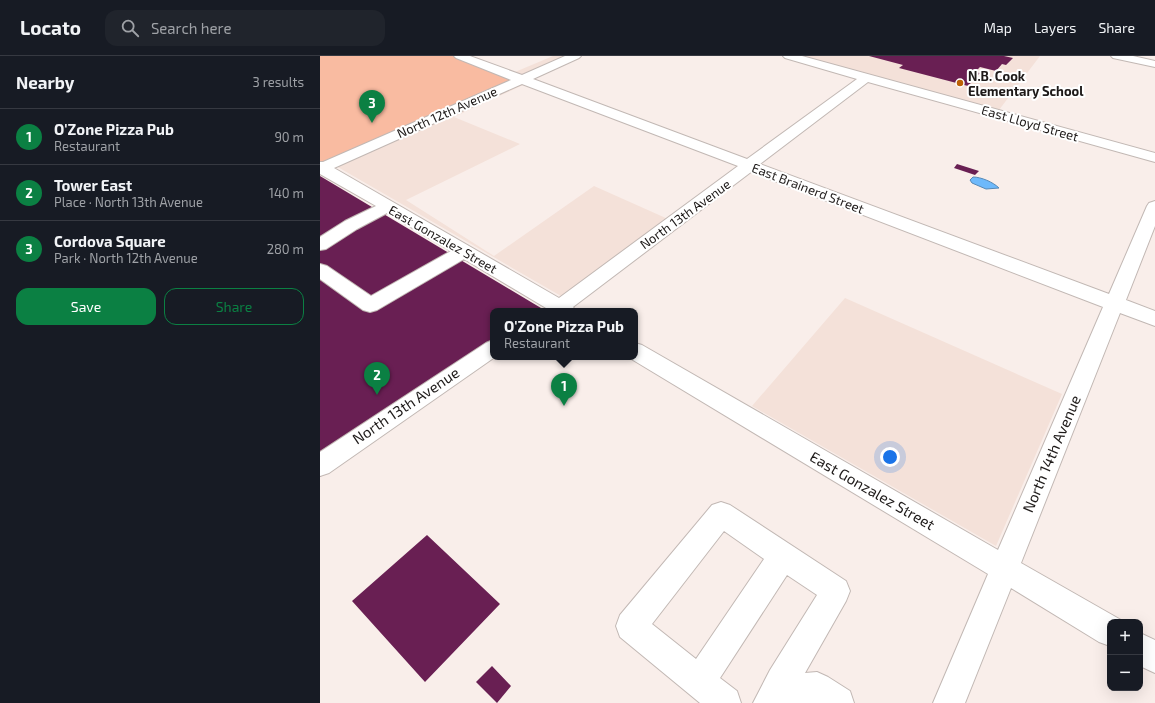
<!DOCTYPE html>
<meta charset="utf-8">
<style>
:root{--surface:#171b24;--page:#20242c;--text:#f1f3f6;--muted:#9ea1a6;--line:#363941;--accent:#0b8043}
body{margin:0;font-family:"Exo 2",sans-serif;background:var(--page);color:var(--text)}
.controls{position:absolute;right:12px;bottom:12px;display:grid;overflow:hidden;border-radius:8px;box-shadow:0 4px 16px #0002}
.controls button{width:36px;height:36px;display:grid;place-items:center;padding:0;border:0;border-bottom:1px solid var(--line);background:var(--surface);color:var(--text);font:20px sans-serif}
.you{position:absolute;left:570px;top:401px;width:14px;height:14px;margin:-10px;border:3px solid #fff;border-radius:50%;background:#1a73e8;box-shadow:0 0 0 6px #1a73e833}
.badge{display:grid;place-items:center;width:26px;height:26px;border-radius:50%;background:var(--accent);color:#fff;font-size:13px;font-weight:700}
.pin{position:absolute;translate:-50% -33px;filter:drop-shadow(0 1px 2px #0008)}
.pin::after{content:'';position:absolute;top:21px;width:14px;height:12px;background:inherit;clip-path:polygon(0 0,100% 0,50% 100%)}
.popup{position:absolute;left:170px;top:252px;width:148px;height:52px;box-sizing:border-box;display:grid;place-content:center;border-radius:8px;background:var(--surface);filter:drop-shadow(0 1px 3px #0005);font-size:13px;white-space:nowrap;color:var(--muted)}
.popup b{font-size:15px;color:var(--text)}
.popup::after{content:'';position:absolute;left:50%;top:100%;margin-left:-8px;border:8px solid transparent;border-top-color:var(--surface)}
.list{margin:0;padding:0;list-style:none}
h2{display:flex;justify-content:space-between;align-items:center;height:52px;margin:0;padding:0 16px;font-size:17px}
h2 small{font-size:13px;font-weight:400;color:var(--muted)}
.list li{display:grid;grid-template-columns:26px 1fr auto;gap:12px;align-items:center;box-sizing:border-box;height:56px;padding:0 16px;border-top:1px solid var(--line)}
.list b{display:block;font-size:15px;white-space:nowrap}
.list p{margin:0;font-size:13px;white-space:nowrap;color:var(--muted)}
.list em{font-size:13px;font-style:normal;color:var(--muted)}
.actions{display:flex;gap:8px;padding:12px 16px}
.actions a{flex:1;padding:9px 0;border:1px solid var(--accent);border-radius:12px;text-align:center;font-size:14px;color:var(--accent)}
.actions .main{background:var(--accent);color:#fff}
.icon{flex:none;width:22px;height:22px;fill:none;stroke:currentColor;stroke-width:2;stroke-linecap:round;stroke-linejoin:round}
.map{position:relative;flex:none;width:835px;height:647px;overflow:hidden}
header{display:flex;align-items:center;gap:24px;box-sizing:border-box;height:56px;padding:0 20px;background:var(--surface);border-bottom:1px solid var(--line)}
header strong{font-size:19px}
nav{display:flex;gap:22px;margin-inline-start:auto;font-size:14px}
.search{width:280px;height:36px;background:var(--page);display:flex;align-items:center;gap:10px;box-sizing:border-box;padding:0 14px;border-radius:12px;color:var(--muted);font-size:15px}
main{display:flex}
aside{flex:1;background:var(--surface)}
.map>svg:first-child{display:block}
.built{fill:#f4e1d9}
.green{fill:#f9bba1}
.water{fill:#6eb9fb;stroke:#5689b7}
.building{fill:#691f53}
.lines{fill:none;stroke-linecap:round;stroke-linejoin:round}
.minor-casing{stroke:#c2b8b4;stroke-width:2}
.minor{fill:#fff;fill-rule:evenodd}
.poi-dot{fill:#bc6105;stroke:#fff;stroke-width:1.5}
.labels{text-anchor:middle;stroke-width:4;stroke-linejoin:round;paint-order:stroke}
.far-poi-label{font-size:13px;font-weight:bold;fill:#1e1a19;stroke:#fff;text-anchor:start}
.far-street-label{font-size:13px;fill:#1e1a19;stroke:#fff}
.street-label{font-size:15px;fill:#1e1a19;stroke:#fff}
</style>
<header>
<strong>Locato</strong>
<div class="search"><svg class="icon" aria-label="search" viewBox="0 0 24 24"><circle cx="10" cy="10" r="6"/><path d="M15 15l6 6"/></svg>Search here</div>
<nav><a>Map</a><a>Layers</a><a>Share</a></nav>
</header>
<main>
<aside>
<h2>Nearby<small>3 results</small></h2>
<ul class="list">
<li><span class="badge">1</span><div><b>O'Zone Pizza Pub</b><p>Restaurant</p></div><em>90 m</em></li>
<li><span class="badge">2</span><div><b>Tower East</b><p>Place · North 13th Avenue</p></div><em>140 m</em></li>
<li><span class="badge">3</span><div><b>Cordova Square</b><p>Park · North 12th Avenue</p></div><em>280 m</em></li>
</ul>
<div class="actions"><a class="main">Save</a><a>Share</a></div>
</aside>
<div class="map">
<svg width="835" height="647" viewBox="0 0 835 647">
<rect width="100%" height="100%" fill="#f9eeea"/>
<path class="built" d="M233,0H247L203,19L195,16Z
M483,0H720L679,54Z
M200,28L203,29L134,61L200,88L86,144L174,200L274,130L348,163L241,240L16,110Z
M525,242L742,338L676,490L432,350Z"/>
<path class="green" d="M0,0H140L202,23L0,110Z"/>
<path class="water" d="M653,121C661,121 673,126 679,132L666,133L652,127L650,124Z"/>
<path class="building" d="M549,0H684L693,2L686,9L682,8L676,15L660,11L655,16L660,17L648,30L579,12L583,9Z
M637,108L659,115L655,119L634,112Z
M0,120L226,255H173V298L0,421Z
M107,479L180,548L105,626L32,545Z
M172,610L191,630L177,647L156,626Z"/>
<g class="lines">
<g class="minor-casing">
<path id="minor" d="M134,0H150L202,19L245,0H261L259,2L213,23L427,103L537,23L465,2L463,0H482L835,97V106L548,26L440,108L789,238L827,150L829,147L835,145V170L806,244L835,255V270L800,257L701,507L801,564V566H790V590L779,586L691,532L645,647H613L668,518L308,301H315V287L322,289L678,494L783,251L431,116L253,251L256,255H231L144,203L57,254L50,256L43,254L0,223V208L7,210L51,240L131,195L67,157L37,173L6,193L0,194V181L25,165L56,150L0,118V106H3L191,24L136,2ZM202,28L418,110L239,242L14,112Z
M791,0H813L835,5V11L793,2Z
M173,284V301H175L9,417L0,420V396L166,287Z
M401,446L410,449L526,525L530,535L526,545L485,617L497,616L508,621L530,635L534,647H433L450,614L497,539L467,519L400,622L417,635L421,647H380L300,581L296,570L300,559L392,449ZM404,475L444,503L376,603L332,568Z
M820,577L835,584V617L820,610Z"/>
</g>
<use href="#minor" class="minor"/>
</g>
<circle class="poi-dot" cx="640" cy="27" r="4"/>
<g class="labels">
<g class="far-poi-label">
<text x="648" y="25">N.B. Cook<tspan x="648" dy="15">Elementary School</tspan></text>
</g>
<g class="far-street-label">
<text transform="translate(127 56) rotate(-24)" y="5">North 12th Avenue</text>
<text transform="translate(710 67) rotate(16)" y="5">East Lloyd Street</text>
<text transform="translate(488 132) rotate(21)" y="5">East Brainerd Street</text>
<text transform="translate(365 158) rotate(-36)" y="5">North 13th Avenue</text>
<text transform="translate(123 183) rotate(30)" y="5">East Gonzalez Street</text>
</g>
<g class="street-label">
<text transform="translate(86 350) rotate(-34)" y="5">North 13th Avenue</text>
<text transform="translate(732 398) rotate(-67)" y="5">North 14th Avenue</text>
<text transform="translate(552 435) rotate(30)" y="5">East Gonzalez Street</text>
</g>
</g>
</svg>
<div class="controls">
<button>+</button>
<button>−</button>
</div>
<div class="you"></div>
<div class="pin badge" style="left:244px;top:350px">1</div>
<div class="popup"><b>O'Zone Pizza Pub</b>Restaurant</div>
<div class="pin badge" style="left:57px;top:339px">2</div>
<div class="pin badge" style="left:52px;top:67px">3</div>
</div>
</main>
